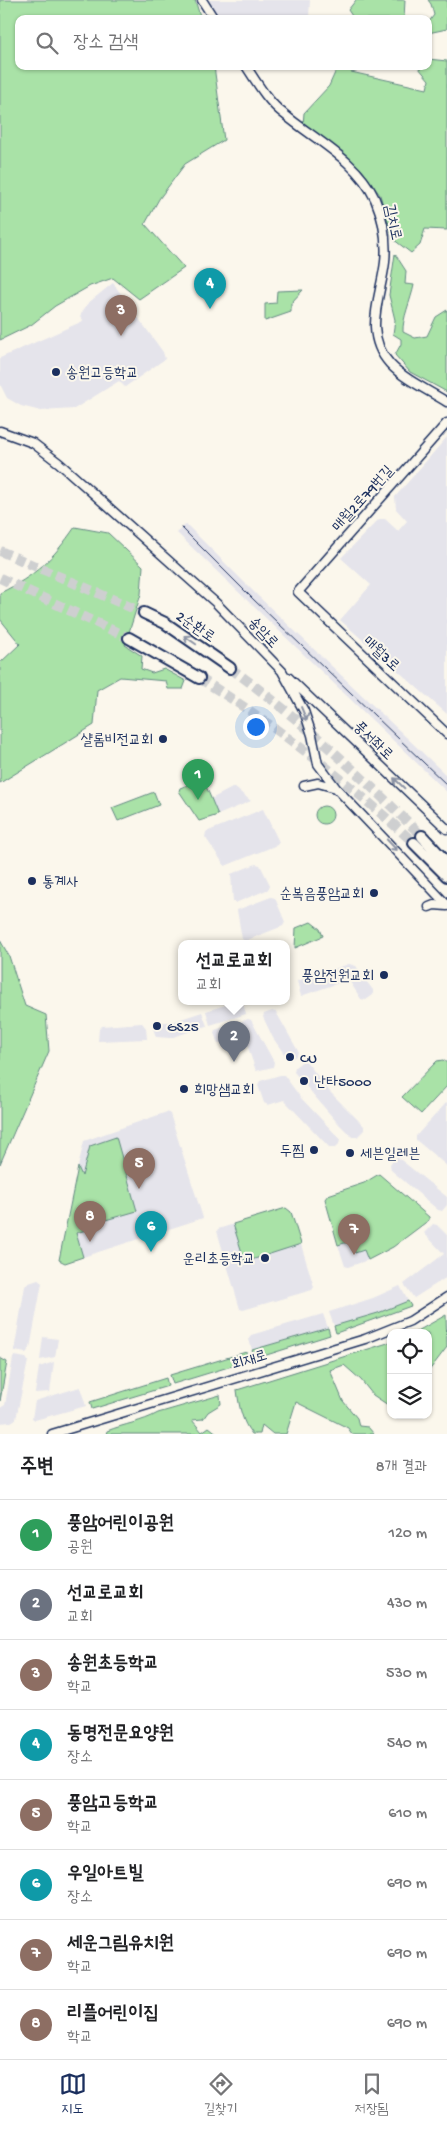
<!DOCTYPE html>
<html lang="ko">
<meta charset="utf-8">
<style>
:root{--surface:#fff;--page:#f2f2f2;--text:#202124;--muted:#757577;--line:#e0e0e0;--accent:#1b2f5e}
body{margin:0;font-family:"Gochi Hand","Poor Story",sans-serif;background:var(--page);color:var(--text)}
.controls{position:absolute;right:15px;bottom:15px;display:grid;overflow:hidden;border-radius:10px;box-shadow:0 1px 4px #0004}
.controls button{width:45px;height:45px;display:grid;place-items:center;padding:0;border:0;border-bottom:1px solid var(--line);background:var(--surface);color:var(--text);font:25px sans-serif}
.you{position:absolute;left:255px;top:726px;width:18px;height:18px;margin:-12px;border:4px solid #fff;border-radius:50%;background:#1a73e8;box-shadow:0 0 0 8px #1a73e833}
.badge{display:grid;place-items:center;width:32px;height:32px;border-radius:50%;background:var(--accent);color:#fff;font-size:16px;font-weight:700}
.pin{position:absolute;translate:-50% -41px;filter:drop-shadow(0 1px 2px #0008)}
.pin::after{content:'';position:absolute;top:26px;width:18px;height:15px;background:inherit;clip-path:polygon(0 0,100% 0,50% 100%)}
.popup{position:absolute;left:178px;top:940px;width:112px;height:65px;box-sizing:border-box;display:grid;place-content:center;border-radius:10px;background:var(--surface);filter:drop-shadow(0 1px 4px #0005);font-size:16px;white-space:nowrap;color:var(--muted)}
.popup b{font-size:19px;color:var(--text)}
.popup::after{content:'';position:absolute;left:50%;top:100%;margin-left:-10px;border:10px solid transparent;border-top-color:var(--surface)}
.list{margin:0;padding:0;list-style:none}
h2{display:flex;justify-content:space-between;align-items:center;height:65px;margin:0;padding:0 20px;font-size:21px}
h2 small{font-size:16px;font-weight:400;color:var(--muted)}
.list li{display:grid;grid-template-columns:32px 1fr auto;gap:15px;align-items:center;box-sizing:border-box;height:70px;padding:0 20px;border-top:1px solid var(--line)}
.list b{display:block;font-size:19px;white-space:nowrap}
.list p{margin:0;font-size:16px;white-space:nowrap;color:var(--muted)}
.list em{font-size:16px;font-style:normal;color:var(--muted)}
.icon{flex:none;width:28px;height:28px;fill:none;stroke:currentColor;stroke-width:2;stroke-linecap:round;stroke-linejoin:round}
.map{position:relative;flex:none;width:447px;height:1434px;overflow:hidden}
.search{position:absolute;background:var(--surface);box-shadow:0 1px 4px #0004;left:15px;right:15px;top:15px;height:55px;display:flex;align-items:center;gap:12px;box-sizing:border-box;padding:0 18px;border-radius:10px;color:var(--muted);font-size:19px}
.sheet{height:625px;background:var(--surface)}
nav{display:flex;justify-content:space-around;align-items:center;box-sizing:border-box;height:70px;border-top:1px solid var(--line);background:var(--surface);font-size:14px;color:var(--muted)}
nav a{display:grid;justify-items:center;gap:2px}
nav .on{color:var(--accent)}
.map>svg:first-child{display:block}
.built{fill:#e5e4eb}
.green{fill:#a9e2a7;stroke:#628882}
.lines{fill:none;stroke-linecap:round;stroke-linejoin:round}
.highway-tunnel{stroke:#cecfd0;stroke-width:10;stroke-dasharray:10 5;stroke-linecap:butt}
.secondary-casing{stroke:#1b2f5e;stroke-width:11}
.highway-casing{stroke:#1b2f5e;stroke-width:14}
.secondary{stroke:#fbf7ec;stroke-width:8}
.highway{stroke:#fbf7ec;stroke-width:10}
.rail{stroke:#1b2f5e;stroke-width:1}
.oneway{stroke:#8b93a5}
.poi-dot{fill:#1b2f5e;stroke:#fbf7ec;stroke-width:2}
.labels{text-anchor:middle;stroke-width:4;stroke-linejoin:round;paint-order:stroke}
.street-label{font-size:15px;fill:#1b2f5e;stroke:#fbf7ec}
.poi-label{font-size:15px;fill:#1b2f5e;stroke:#fbf7ec;text-anchor:start}
</style>
<div class="map">
<svg width="447" height="1434" viewBox="0 0 447 1434">
<rect width="100%" height="100%" fill="#fbf7ec"/>
<filter id="ink" filterUnits="userSpaceOnUse"><feTurbulence type="fractalNoise" baseFrequency=".02" numOctaves="2"/><feDisplacementMap in="SourceGraphic" scale="10" xChannelSelector="R" yChannelSelector="G"/><feConvolveMatrix kernelMatrix="1 2 1 2 8 2 1 2 1" color-interpolation-filters="sRGB"/></filter>
<g filter="url(#ink)">
<path class="built" d="M209,0H310L309,18L220,19Z
M113,283L163,352L165,359L125,387L119,381L74,409L41,411L21,406L7,398L0,384V358L83,321L80,316L87,304Z
M447,437V714L340,620L371,585L341,558L379,519H385L398,531L407,521L396,509L395,497Z
M186,524L258,596L447,776V792L177,533Z
M234,787L251,801L218,815L211,799Z
M263,809L279,842L277,845L225,866L205,837L206,832Z
M256,864L260,865L270,885L269,889L235,903L233,901L231,874Z
M271,897L275,898L285,922L283,926L245,941L242,939L237,910Z
M349,964L356,966L362,975L301,996L297,981Z
M363,977L373,990V995L366,1000L361,999L350,982Z
M239,1001L243,1003L246,1014L210,1025L206,1011Z
M272,1011L276,1012L298,1051L297,1055L291,1059L287,1058L273,1038L263,1017L264,1014Z
M202,1012L207,1026L170,1038L156,1037L153,1028L156,1022H172Z
M248,1019L251,1020L274,1062L273,1067L256,1071L244,1036L218,1044L214,1033L215,1030Z
M142,1023L146,1028L147,1039L98,1041L99,1029L102,1026Z
M303,1061H306L330,1092L364,1126V1130L357,1137H352L335,1120L294,1072L295,1067Z
M280,1075H284L301,1098L340,1139L339,1144L335,1148H330L284,1100L268,1105L264,1103L258,1085L260,1081Z
M447,1102V1166L416,1140V1136Z
M167,1112L170,1114L203,1218L83,1257L76,1233L96,1227L78,1167L84,1141Z
M396,1156L447,1197V1205L442,1211L438,1210L391,1170L390,1164Z
M286,1208L291,1212L314,1287L312,1290L243,1310L240,1309L217,1231L218,1229Z
M433,1224L437,1225L447,1235V1277L414,1298L404,1284L444,1254L424,1233Z
M360,1238L368,1260L348,1267L345,1266L338,1245Z
M38,1280L42,1283L30,1348L26,1353L14,1351L25,1286L29,1283Z
M400,1286L408,1301L378,1313L334,1326L329,1312L373,1298Z
M323,1314L328,1328L252,1350L249,1339L251,1335Z
M43,1337L58,1339L55,1357L40,1360Z
M15,1356L26,1358L28,1361L16,1419L11,1422L0,1423V1408L5,1405L13,1358Z
M54,1362L50,1392L35,1393L39,1367Z
M80,1387L86,1406L35,1420L32,1418L35,1401Z"/>
<path class="green" d="M0,0H195L201,19H19V66H214L224,140L185,164L159,199L145,224L184,268L139,299L113,278L90,286L55,306L31,325L0,340Z
M356,0H405L404,19H354L348,10Z
M428,0H447V29L428,33V23L434,15L431,4Z
M428,59L447,61V230L425,229L420,245L411,253L393,239L380,195L362,170L303,125L304,113L329,86L338,66H352L351,72L427,89L429,80L418,67L428,66Z
M395,254L406,271L405,284L414,285C411,300 402,319 403,332L415,338L427,336L436,317L447,310V392L410,372L395,355L401,344V339L393,334L395,320L389,295Z
M303,290L291,303V312L265,321V304L276,303L277,291Z
M75,527L108,533L143,566L141,594L125,645L142,656L141,669L152,673L164,669L186,681L183,689H168L166,681L120,677L97,690L94,725L0,783V663L20,644L0,619V593C35,576 53,559 75,527Z
M203,779L218,815L199,821L179,791L180,788Z
M154,792L159,805L118,821L112,808Z
M315 815a9 9 0 1 1 18 0a9 9 0 1 1-18 0Z
M311,922L320,929L323,936L295,948L296,928Z
M0,940L9,956L25,1006L46,1015L49,1051L0,1164Z
M443,1060L447,1063V1086L421,1114L402,1097L437,1061Z
M116,1137L137,1211L95,1223L96,1227L76,1233L83,1257L65,1263L59,1260L78,1167L82,1176L90,1146Z
M379,1174L429,1217V1220L393,1247L368,1260L364,1250L355,1253L351,1241L338,1245L325,1199L328,1195L364,1183Z
M286,1208L291,1212L301,1244L245,1262L233,1224Z
M408,1301L411,1306L336,1333L334,1326L378,1313Z
M446,1315L447,1347L428,1372V1333H414Z
M328,1328L330,1335L257,1358L252,1350Z
M391,1342V1407L373,1395L361,1380L344,1365L330,1370L343,1401L357,1418L359,1426L368,1427L374,1434H352L348,1428L296,1402L286,1434H273L262,1425L260,1434H252C242,1422 239,1406 237,1390Z
M246,1352L247,1358L245,1362L173,1384L170,1375Z
M0,1358L7,1362L0,1401Z
M166,1378L168,1386L92,1409L90,1402Z
M220,1395L221,1404L208,1412L203,1419L192,1420L202,1432L209,1427L218,1434H106L107,1431C124,1424 142,1422 158,1413Z"/>
<g class="lines">
<path class="highway-tunnel" d="M0,551L144,613
M0,578L129,638
M230,668C300,718 361,776 422,836
M199,678C277,726 347,781 414,843"/>
<g class="secondary-casing">
<path id="secondary" d="M202,0L214,19
M246,66C257,83 268,102 284,114C315,140 357,160 375,199C383,218 387,241 385,262C381,297 362,333 390,364C405,380 428,390 447,402
M447,423L298,592L447,734
M0,431L33,443L59,463L216,603L282,671L304,711L312,735L318,764L336,788L447,905
M288,677L447,829
M304,786L318,783L336,788
M429,907L434,905L447,906
M52,1434L365,1339L410,1321L447,1297"/>
</g>
<g class="highway-casing">
<path id="highway" d="M144,613L165,623L230,668
M129,638L199,678
M422,836L447,863
M414,843L447,876"/>
</g>
<use href="#secondary" class="secondary"/>
<use href="#highway" class="highway"/>
<path class="rail" d="M182,528L254,600L447,785"/>
</g>
<defs><path id="oneway-shaft" d="M-6 0H5M1.5-3L5.5 0L1.5 3" fill="none" stroke-width="1.6" stroke-linecap="round" stroke-linejoin="round" transform="scale(1.25)"/></defs>
<g class="oneway">
<use href="#oneway-shaft" transform="translate(190 640) rotate(-145)"/>
<use href="#oneway-shaft" transform="translate(304 714) rotate(67)"/>
<use href="#oneway-shaft" transform="translate(399 783) rotate(-136)"/>
<use href="#oneway-shaft" transform="translate(392 845) rotate(47)"/>
</g>
</g>
<g class="poi-dot">
<circle cx="56" cy="372" r="5"/>
<circle cx="163" cy="739" r="5"/>
<circle cx="32" cy="881" r="5"/>
<circle cx="374" cy="893" r="5"/>
<circle cx="384" cy="975" r="5"/>
<circle cx="157" cy="1026" r="5"/>
<circle cx="290" cy="1057" r="5"/>
<circle cx="304" cy="1081" r="5"/>
<circle cx="184" cy="1089" r="5"/>
<circle cx="314" cy="1150" r="5"/>
<circle cx="350" cy="1153" r="5"/>
<circle cx="265" cy="1258" r="5"/>
</g>
<g class="labels">
<g class="street-label">
<text transform="translate(394 222) rotate(78)" y="5">김치로</text>
<text transform="translate(362 498) rotate(-48)" y="5">매월2로79번길</text>
<text transform="translate(196 626) rotate(34)" y="5">2순환로</text>
<text transform="translate(264 632) rotate(47)" y="5">송암로</text>
<text transform="translate(382 653) rotate(43)" y="5">매월3로</text>
<text transform="translate(374 740) rotate(44)" y="5">풍서좌로</text>
<text transform="translate(249 1359) rotate(-17)" y="5">회재로</text>
</g>
<g class="poi-label">
<text x="66" y="377">송원고등학교</text>
<text x="153" y="744" text-anchor="end">샬롬비전교회</text>
<text x="42" y="886">통계사</text>
<text x="364" y="898" text-anchor="end">순복음풍암교회</text>
<text x="374" y="980" text-anchor="end">풍암전원교회</text>
<text x="167" y="1031">GS25</text>
<text x="300" y="1062">CU</text>
<text x="314" y="1086">난타5000</text>
<text x="194" y="1094">희망샘교회</text>
<text x="304" y="1155" text-anchor="end">두찜</text>
<text x="360" y="1158">세븐일레븐</text>
<text x="255" y="1263" text-anchor="end">운리초등학교</text>
</g>
</g>
</svg>
<div class="controls">
<button><svg class="icon" aria-label="locate" viewBox="0 0 24 24"><circle cx="12" cy="12" r="6"/><path d="M12 2v4M12 18v4M2 12h4M18 12h4"/></svg></button>
<button><svg class="icon" aria-label="layers" viewBox="0 0 24 24"><path d="M12 4l9 5-9 5-9-5zM3 14l9 5 9-5"/></svg></button>
</div>
<div class="you"></div>
<div class="pin badge" style="left:198px;top:800px;background:#2e9e5b">1</div>
<div class="pin badge" style="left:234px;top:1062px;background:#6b7280">2</div>
<div class="popup"><b>선교로교회</b>교회</div>
<div class="pin badge" style="left:121px;top:336px;background:#8d6e63">3</div>
<div class="pin badge" style="left:210px;top:309px;background:#0f9aa8">4</div>
<div class="pin badge" style="left:139px;top:1189px;background:#8d6e63">5</div>
<div class="pin badge" style="left:151px;top:1252px;background:#0f9aa8">6</div>
<div class="pin badge" style="left:354px;top:1255px;background:#8d6e63">7</div>
<div class="pin badge" style="left:90px;top:1242px;background:#8d6e63">8</div>
<div class="search"><svg class="icon" aria-label="search" viewBox="0 0 24 24"><circle cx="10" cy="10" r="6"/><path d="M15 15l6 6"/></svg>장소 검색</div>
</div>
<section class="sheet">
<h2>주변<small>8개 결과</small></h2>
<ul class="list">
<li><span class="badge" style="background:#2e9e5b">1</span><div><b>풍암어린이공원</b><p>공원</p></div><em>120 m</em></li>
<li><span class="badge" style="background:#6b7280">2</span><div><b>선교로교회</b><p>교회</p></div><em>430 m</em></li>
<li><span class="badge" style="background:#8d6e63">3</span><div><b>송원초등학교</b><p>학교</p></div><em>530 m</em></li>
<li><span class="badge" style="background:#0f9aa8">4</span><div><b>동명전문요양원</b><p>장소</p></div><em>540 m</em></li>
<li><span class="badge" style="background:#8d6e63">5</span><div><b>풍암고등학교</b><p>학교</p></div><em>610 m</em></li>
<li><span class="badge" style="background:#0f9aa8">6</span><div><b>우일아트빌</b><p>장소</p></div><em>690 m</em></li>
<li><span class="badge" style="background:#8d6e63">7</span><div><b>세운그림유치원</b><p>학교</p></div><em>690 m</em></li>
<li><span class="badge" style="background:#8d6e63">8</span><div><b>리플어린이집</b><p>학교</p></div><em>690 m</em></li>
</ul>
</section>
<nav>
<a class="on"><svg class="icon" aria-label="map" viewBox="0 0 24 24"><path d="M3 6l6-2 6 2 6-2v14l-6 2-6-2-6 2zM9 4v14M15 6v14"/></svg>지도</a>
<a><svg class="icon" aria-label="directions" viewBox="0 0 24 24"><path d="M12 3l9 9-9 9-9-9zM9 14v-3h6M13 9l2 2-2 2"/></svg>길찾기</a>
<a><svg class="icon" aria-label="saved" viewBox="0 0 24 24"><path d="M7 4h10v16l-5-4-5 4z"/></svg>저장됨</a>
</nav>
